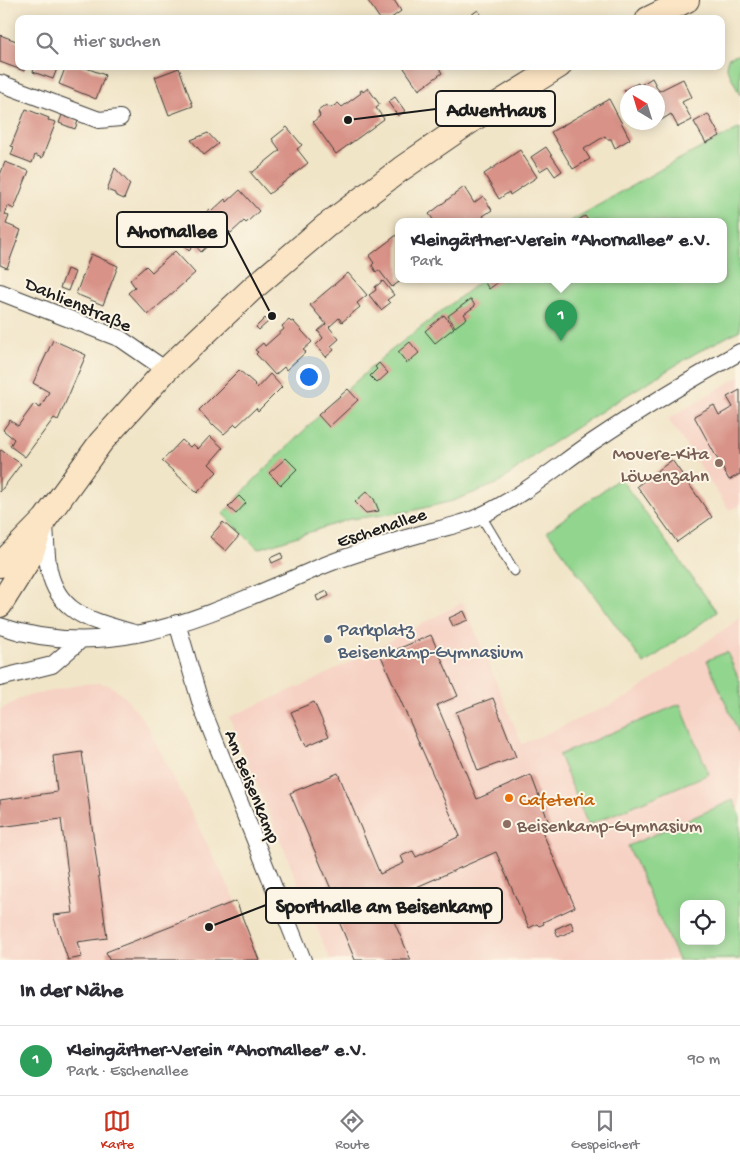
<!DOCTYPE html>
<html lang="de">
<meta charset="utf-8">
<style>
:root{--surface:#fff;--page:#f2f2f3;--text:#2b2b33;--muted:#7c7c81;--line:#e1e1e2;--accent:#c8321e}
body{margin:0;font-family:"Gochi Hand",sans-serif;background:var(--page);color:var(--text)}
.controls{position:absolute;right:15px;bottom:15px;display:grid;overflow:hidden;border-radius:10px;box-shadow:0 2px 12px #0003}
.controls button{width:45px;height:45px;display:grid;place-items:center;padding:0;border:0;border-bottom:1px solid var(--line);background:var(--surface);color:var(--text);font:25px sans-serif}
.compass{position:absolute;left:620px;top:85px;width:45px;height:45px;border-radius:50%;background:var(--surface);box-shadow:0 2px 12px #0003;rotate:322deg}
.you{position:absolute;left:308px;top:376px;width:18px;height:18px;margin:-12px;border:4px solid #fff;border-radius:50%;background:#1a73e8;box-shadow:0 0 0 8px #1a73e833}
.badge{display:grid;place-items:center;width:32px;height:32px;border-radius:50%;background:var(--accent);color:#fff;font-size:16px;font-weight:700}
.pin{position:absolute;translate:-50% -41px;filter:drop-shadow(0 1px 2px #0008)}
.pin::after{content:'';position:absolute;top:26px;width:18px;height:15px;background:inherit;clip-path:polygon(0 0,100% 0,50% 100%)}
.popup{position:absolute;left:395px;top:218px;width:332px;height:65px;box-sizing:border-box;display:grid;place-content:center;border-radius:10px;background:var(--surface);filter:drop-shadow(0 1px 4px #0005);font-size:16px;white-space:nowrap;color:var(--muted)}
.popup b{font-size:19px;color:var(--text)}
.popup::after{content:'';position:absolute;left:50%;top:100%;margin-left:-10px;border:10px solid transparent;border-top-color:var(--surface)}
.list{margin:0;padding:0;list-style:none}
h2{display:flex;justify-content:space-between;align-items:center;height:65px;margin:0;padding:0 20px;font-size:21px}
h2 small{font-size:16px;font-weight:400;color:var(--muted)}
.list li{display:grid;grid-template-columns:32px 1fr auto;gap:15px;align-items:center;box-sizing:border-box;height:70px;padding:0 20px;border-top:1px solid var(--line)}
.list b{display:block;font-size:19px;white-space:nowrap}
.list p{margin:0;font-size:16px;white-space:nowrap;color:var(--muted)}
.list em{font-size:16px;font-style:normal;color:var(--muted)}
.icon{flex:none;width:28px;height:28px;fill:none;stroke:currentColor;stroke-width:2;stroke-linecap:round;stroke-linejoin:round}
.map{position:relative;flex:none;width:740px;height:960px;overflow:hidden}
.search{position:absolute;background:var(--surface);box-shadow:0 2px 12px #0003;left:15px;right:15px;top:15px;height:55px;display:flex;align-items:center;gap:12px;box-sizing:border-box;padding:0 18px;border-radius:10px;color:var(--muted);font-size:19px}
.sheet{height:135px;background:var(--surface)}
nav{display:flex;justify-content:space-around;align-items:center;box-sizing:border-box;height:70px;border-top:1px solid var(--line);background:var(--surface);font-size:14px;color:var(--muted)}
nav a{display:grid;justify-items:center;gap:2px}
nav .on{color:var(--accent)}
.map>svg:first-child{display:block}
.built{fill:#f6d2c4;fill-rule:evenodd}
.green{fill:#91d58e;stroke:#567855;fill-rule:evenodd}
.building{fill:#d89287}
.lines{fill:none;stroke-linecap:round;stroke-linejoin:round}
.service-casing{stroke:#3c3a36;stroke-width:11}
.minor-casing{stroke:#3c3a36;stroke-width:18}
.secondary-casing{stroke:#3c3a36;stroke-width:26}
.service{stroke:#fff;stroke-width:9}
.minor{stroke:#fff;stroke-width:16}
.secondary{stroke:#fce5c4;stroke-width:24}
.education-dot{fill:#8d6e63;stroke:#fcf5e5;stroke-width:2}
.service-dot{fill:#5c6f8a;stroke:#fcf5e5;stroke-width:2}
.food-dot{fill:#e8710a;stroke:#fcf5e5;stroke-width:2}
.labels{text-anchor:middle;stroke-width:4;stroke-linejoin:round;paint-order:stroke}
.street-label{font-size:19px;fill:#1c1c1c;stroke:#fcf5e5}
.education-label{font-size:19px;fill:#785e54;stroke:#fcf5e5;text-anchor:end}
.service-label{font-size:19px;fill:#4e5e75;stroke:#fcf5e5;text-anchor:start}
.food-label{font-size:19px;fill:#c56008;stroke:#fcf5e5;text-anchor:start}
.leader{fill:none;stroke:#1c1c1c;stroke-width:2}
.callout-dot{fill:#1c1c1c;stroke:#fcf5e5;stroke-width:2}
.callout{fill:#fcf5e5;stroke:#1c1c1c;stroke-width:2}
.callout-label{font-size:20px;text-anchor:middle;font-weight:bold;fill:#1c1c1c}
</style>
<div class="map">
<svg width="740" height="960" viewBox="0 0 740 960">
<rect width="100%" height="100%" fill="#fcf5e5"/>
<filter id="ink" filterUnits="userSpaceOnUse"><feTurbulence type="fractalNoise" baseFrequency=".02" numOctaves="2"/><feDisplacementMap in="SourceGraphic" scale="10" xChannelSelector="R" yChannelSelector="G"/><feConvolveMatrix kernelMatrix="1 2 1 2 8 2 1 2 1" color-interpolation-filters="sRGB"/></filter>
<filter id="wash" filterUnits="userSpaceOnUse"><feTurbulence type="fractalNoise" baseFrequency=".0096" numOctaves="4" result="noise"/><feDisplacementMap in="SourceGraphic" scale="20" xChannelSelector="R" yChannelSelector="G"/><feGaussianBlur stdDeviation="1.12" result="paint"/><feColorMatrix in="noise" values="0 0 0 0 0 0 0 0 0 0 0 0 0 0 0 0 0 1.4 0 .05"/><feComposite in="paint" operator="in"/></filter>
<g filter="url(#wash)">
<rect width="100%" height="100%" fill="#f1e5c8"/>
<path class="built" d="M740,376V506L729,510L668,419Z
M463,602L522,744L628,697L740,618V960H330L229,717L319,678ZM684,904H721V941H684Z
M100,683L111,686L127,699L147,725L236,901L106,952L109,960H0V710L23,697L83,684Z"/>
<path class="green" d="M740,54V95L726,66L728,58Z
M740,128V330L696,353L617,401L545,448L499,483L453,501L407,512L350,519L258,549L223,514L255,479L332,403L384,356L482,280H724V222H569L670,164Z
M620,478L717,612L644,664L547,531Z
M727,652L740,682V736L707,660Z
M680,704L709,774L588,825L559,755Z
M733,800L740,815V959L678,960L628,846ZM684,904H721V941H684Z"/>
<g id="blocks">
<path class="building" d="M369,0H394L401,11L390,19H380L368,1Z
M478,10L484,19H465Z
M0,35L19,42V66H25L24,71L0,62Z
M35,66H58L53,79L33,72Z
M66,66H81L105,75L96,99L59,84Z
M407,66H438L442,73L419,90L404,68Z
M179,68L193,106L169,115L155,77Z
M652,78L659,91L683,79L692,97L682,102L692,120L678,127L671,114L658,122V92H628V97L624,90L638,83L639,86Z
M368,88L380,105L376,108L384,119L336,154L313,122L320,116L318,111L326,105L331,108L338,103L342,107L361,93L360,91L362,90L363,92Z
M395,97L405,111L398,116L388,102Z
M609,99L630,139L615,148L611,139H607L605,136L584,149L590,159L573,169L551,132Z
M26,109L49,118L48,120L56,122L42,158L35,155L32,163L11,155L14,147L11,146Z
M708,114L720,136L706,143L694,122Z
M62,115L78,121L75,129L59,123Z
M287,127L302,145L297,149L308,163L269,194L250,172H253L280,150L272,139Z
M208,133L218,144L204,155L191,140Z
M546,147L562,171L555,176L548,166L540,171L531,157Z
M520,150L537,177L510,195L509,192L499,199L484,174Z
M5,162L29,171L14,209L8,206L5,215L9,216L6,224L21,230L7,268L0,265V175Z
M115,168L130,184L124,199L115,195V193L107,190Z
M464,187L474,203L483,196L492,210L483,216L486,220L482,222H435L429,214Z
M240,190L259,211L246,223L244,221L231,233L229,231L216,242L214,240L201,252L195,245L189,251L178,238L184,233L182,230L195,218L197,220L210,209L212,211L225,199L227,202Z
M585,216L589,222H575Z
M167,225L178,238L170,245L159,232Z
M398,234V280H402L392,287L379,270L376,272L372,265L374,263L369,256Z
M175,251L195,273L148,315L128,293L135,287L130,280L146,266L152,272Z
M91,254L118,266L103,305L76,294Z
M67,269L75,272L68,291L60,288Z
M348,273L367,295L357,303L360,307L342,322L339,318L329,327L339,339L331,346L334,350L326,357L316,345L323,338L318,331L326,324L310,305Z
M483,280H501L489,289Z
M383,281L394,295L387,300L390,303L381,310L369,295L376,290L375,287Z
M471,299L475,306L464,314L467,318L455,327L448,316Z
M444,315L454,328L435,343L425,331Z
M265,318L268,322L259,330L256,327Z
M289,320L291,322L293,321L312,342L303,350L306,352L286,370L284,367L275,375L256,354L258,352L255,350L263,343L265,346L284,329L282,326Z
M53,340L86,355L58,420L54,418L25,457L10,446L14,439L3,430L10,420L18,426L34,404L40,408L49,392L33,383Z
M410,342L419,353L407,363L398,352Z
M379,363L388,373L377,383L370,376L377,369L375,367Z
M239,370L255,384L254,385L257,388L270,374L282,387L258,411L256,408L237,426L235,424L224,434L214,425L213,426L199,410Z
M348,389L358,400L329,427L318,415Z
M740,390V474L729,480L694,416L714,405L719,415L733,407L727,397Z
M210,436L223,448L209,464L217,472L197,493L162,461L182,440L190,447L193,444L198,449Z
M1,450L21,464L0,492V451Z
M286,458L297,469L281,485L269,473Z
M672,460L712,517L677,542L637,486Z
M367,491L374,499L379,511L366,513L355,502Z
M239,496L246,503L236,514L228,507Z
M223,522L239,536L226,551L210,537Z
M281,553L283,558L272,563L270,558Z
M327,591L329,596L318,601L316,596Z
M464,611L468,620L453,626L449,618Z
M431,635L458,696L437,705L477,799L531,775L551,828L542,831L575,907L543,922L544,924L539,926L537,924L529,928L496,852L385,901L411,960H355L333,907L343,902L337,887L331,889L290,793L338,773L380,874L404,863L401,856L413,851L416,857L460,836L381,656Z
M493,698L516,757L478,771L456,712Z
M314,702L329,736L306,746L291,712Z
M82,752L107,938L77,942L82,957L68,960L53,915L73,913L61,819L0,827V800L57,792L53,756Z
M236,901L259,960H109L106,952Z
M571,922L574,930L558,937L555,929Z"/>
</g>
</g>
<g filter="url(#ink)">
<use href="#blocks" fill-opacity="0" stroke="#3c3a36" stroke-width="1"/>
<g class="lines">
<g class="service-casing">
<path id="service" d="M481,516L514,571"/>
</g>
<g class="minor-casing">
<path id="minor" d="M0,83L99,120L120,118
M0,292L121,339L166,370
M45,523C46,539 46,555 49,570C59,616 95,621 134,633
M177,623L202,708L303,960
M0,626C99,660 187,624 278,585C298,577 318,567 338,560C367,550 395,541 424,533C442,528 466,524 482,515C521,497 555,468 591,443C639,411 689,380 740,352
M0,678L52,665L81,640"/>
</g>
<g class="secondary-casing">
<path id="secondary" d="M648,19L687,0
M0,565L45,519L101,442L166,370L252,289L327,225L401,169L475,118L559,66
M0,605L30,557L42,525"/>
</g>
<use href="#service" class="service"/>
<use href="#minor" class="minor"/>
<use href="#secondary" class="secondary"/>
</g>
</g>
<g class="education-dot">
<circle cx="719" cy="463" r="5"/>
<circle cx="507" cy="824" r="5"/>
</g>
<circle class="service-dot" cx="328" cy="639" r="5"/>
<circle class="food-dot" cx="509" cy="798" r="5"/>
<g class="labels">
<g class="street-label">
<text transform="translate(79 303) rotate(23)" y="7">Dahlienstraße</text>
<text transform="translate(381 526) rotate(-18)" y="7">Eschenallee</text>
<text transform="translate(254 786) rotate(68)" y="7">Am Beisenkamp</text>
</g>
<g class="education-label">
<text x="709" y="459">Movere-Kita<tspan x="709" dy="22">Löwenzahn</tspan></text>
<text x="517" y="831" text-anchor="start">Beisenkamp-Gymnasium</text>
</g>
<g class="service-label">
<text x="338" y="635">Parkplatz<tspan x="338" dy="22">Beisenkamp-Gymnasium</tspan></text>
</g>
<g class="food-label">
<text x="519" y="805">Cafeteria</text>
</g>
</g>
<path class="leader" d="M348 120L436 109M272 316L227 230M209 927L266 905"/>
<g class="callout-dot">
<circle cx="348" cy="120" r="5"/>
<circle cx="272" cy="316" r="5"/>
<circle cx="209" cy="927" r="5"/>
</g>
<g class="callout">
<rect x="436" y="91" width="119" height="35" rx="5"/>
<rect x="117" y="212" width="110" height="35" rx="5"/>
<rect x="266" y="888" width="236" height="35" rx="5"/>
</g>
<g class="callout-label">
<text x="496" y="116">Adventhaus</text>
<text x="172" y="237">Ahornallee</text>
<text x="384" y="912">Sporthalle am Beisenkamp</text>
</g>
</svg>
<div class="controls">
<button><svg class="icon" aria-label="locate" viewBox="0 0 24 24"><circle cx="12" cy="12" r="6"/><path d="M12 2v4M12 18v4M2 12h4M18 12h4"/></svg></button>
</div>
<svg class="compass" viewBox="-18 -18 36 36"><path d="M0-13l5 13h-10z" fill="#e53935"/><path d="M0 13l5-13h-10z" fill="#7c7c81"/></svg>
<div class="you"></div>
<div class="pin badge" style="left:561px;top:341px;background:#2e9e5b">1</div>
<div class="popup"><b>Kleingärtner-Verein “Ahornallee” e.V.</b>Park</div>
<div class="search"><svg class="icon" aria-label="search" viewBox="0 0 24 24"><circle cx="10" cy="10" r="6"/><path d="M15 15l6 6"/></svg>Hier suchen</div>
</div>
<section class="sheet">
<h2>In der Nähe<small></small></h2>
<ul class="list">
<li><span class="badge" style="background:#2e9e5b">1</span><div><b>Kleingärtner-Verein “Ahornallee” e.V.</b><p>Park · Eschenallee</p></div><em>90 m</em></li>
</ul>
</section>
<nav>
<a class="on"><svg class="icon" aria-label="map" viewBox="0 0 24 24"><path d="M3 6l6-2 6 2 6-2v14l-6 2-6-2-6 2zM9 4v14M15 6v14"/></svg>Karte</a>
<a><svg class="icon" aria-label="directions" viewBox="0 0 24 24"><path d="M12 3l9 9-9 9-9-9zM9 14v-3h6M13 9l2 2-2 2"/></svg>Route</a>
<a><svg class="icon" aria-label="saved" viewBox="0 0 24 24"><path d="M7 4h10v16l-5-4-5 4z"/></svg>Gespeichert</a>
</nav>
